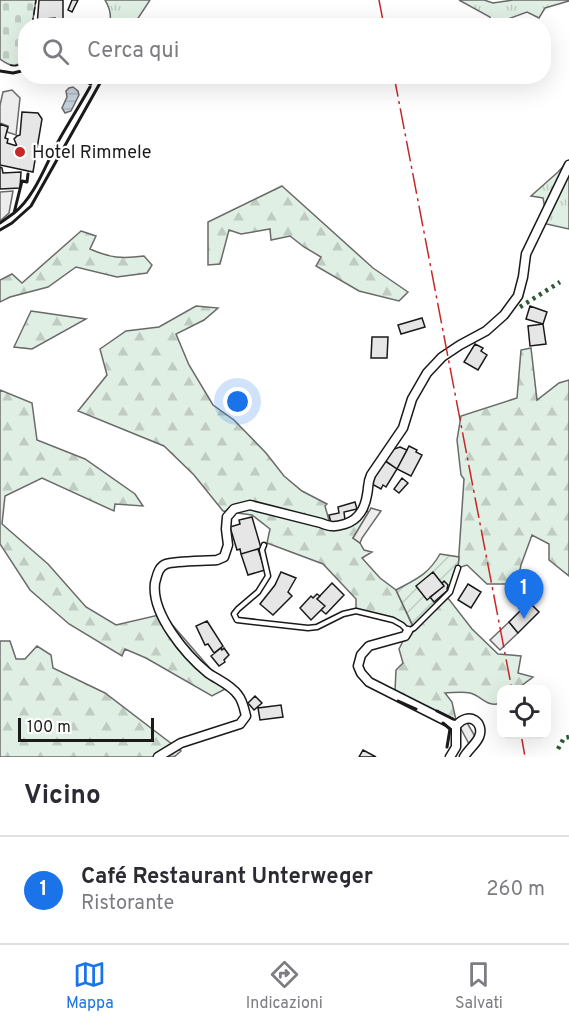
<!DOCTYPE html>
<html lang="it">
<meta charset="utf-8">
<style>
:root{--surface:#fff;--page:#f7f7f7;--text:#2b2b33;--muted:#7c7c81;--line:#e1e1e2;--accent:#1a73e8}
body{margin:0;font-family:Overpass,sans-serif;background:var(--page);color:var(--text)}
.controls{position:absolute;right:18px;bottom:18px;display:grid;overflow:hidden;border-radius:12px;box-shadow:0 6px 24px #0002}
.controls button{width:54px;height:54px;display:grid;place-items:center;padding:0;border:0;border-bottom:2px solid var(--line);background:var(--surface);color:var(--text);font:30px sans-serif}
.scale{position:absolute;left:18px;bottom:15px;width:136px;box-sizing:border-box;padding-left:6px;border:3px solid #1a1a1a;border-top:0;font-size:16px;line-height:21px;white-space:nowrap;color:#1a1a1a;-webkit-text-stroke:4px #fff;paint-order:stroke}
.you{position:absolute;left:238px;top:402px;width:21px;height:21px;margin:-15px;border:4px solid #fff;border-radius:50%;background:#1a73e8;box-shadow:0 0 0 9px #1a73e833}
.badge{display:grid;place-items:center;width:39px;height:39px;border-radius:50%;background:var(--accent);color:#fff;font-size:20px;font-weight:700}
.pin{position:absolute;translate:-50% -50px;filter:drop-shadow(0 2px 3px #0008)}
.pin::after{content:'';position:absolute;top:32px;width:21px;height:18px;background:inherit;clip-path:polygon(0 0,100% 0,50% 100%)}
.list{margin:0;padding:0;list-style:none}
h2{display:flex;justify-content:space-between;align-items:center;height:78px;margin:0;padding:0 24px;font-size:26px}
h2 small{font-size:20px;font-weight:400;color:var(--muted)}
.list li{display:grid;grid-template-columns:39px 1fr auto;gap:18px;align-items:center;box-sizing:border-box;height:108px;padding:0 24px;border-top:2px solid var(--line)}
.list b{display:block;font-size:22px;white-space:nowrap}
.list p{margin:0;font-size:20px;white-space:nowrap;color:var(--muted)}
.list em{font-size:20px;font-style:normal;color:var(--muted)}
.icon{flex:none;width:33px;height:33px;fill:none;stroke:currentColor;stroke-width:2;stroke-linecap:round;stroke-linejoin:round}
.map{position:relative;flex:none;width:569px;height:757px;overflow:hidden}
.search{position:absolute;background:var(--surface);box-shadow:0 6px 24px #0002;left:18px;right:18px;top:18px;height:66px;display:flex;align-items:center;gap:15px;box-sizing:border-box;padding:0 21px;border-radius:24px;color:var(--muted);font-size:22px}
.sheet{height:186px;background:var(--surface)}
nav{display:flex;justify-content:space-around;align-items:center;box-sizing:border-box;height:84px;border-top:2px solid var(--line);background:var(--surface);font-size:16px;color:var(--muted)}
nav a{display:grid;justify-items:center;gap:3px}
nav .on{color:var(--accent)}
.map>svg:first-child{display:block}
.grass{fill:url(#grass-tufts);stroke:#6a6a6a;stroke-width:1.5}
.forest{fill:url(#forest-firs);stroke:#6a6a6a;stroke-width:1.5}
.cemetery{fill:url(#cemetery-stones);stroke:#6a6a6a;stroke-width:1.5}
.garden{fill:url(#garden-furrows);stroke:#6a6a6a;stroke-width:1.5}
.parking{fill:#ededed;stroke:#6a6a6a;stroke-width:1.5}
.water{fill:url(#water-rules);stroke:#6a6a6a;stroke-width:1.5}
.building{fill:#e6e6e6;stroke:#1a1a1a;stroke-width:1.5}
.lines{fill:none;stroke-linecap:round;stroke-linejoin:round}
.service-casing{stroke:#1a1a1a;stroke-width:7}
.minor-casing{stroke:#1a1a1a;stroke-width:11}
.service{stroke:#fff;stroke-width:4}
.minor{stroke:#fff;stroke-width:8}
.hedge{stroke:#2b5a34;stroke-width:4.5;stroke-dasharray:3 4.5;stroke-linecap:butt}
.fence{stroke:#1a1a1a;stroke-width:1.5;stroke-dasharray:8 3;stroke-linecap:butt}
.wall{stroke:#1a1a1a;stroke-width:3}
.power{stroke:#c62828;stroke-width:1.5;stroke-dasharray:21 4.5 3 4.5;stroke-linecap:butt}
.poi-dot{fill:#c62828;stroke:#fff;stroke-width:2}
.labels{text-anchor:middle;stroke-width:4.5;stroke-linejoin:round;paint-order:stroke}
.poi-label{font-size:18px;fill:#1a1a1a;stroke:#fff;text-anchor:start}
</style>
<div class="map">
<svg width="569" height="757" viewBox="0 0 569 757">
<defs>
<pattern id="grass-tufts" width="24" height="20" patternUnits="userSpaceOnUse" patternTransform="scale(1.5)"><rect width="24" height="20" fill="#e0efe3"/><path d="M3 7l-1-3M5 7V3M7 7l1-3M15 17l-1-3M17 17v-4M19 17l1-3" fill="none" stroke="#c0ccc2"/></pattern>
<pattern id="forest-firs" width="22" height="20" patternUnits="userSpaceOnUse" patternTransform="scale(1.5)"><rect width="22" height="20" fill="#e0efe3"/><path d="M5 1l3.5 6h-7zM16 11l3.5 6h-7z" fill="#c0ccc2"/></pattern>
<pattern id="cemetery-stones" width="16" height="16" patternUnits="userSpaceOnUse" patternTransform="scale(1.5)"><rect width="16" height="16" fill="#e0efe3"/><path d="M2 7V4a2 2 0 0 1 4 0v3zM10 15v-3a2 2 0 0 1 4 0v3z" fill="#c0ccc2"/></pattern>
<pattern id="garden-furrows" width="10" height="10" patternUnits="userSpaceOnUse" patternTransform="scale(1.5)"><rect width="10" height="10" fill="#e0efe3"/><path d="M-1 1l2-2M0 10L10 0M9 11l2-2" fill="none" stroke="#c0ccc2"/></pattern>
<pattern id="water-rules" width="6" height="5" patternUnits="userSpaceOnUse" patternTransform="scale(1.5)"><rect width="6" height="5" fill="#c6d2dc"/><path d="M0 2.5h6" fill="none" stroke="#aab4bc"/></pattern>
</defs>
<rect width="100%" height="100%" fill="#fff"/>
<path class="grass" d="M105,0H150L133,26L109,25C112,16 110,8 105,0Z
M459,0H484L493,3L513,0H569V1L545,8L539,18L527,12L492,25L487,26L490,17Z
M569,160V229L542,223C545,214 545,206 543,198L531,196L558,172Z"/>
<path class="forest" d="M282,186L373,268L408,292L399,301L359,291L316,266L321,257L304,247L290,236L271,240L270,229L241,234L229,230L220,264L208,265V222Z
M81,231L96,236L90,249C110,258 122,259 144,256L152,265L147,273L117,277L76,267L48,287L10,297L0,302V280L12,274L22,283Z
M196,306L218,308L204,320L176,334L189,365L213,405L234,420L266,453L284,476L302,491L327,504L325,506L330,524L337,527L362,510L369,512L353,538L360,543L364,550L372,552L362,558L380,578L396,590L414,629L448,598L472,629L498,654L521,656L518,673L533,677L517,689L502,690L501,703C487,708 482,696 470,693C462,691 452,693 445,693L452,702L456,720L395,691L396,670L403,663L399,649L408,631L393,620L356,611V599L323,564L267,543L270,529L252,515L223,511L194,475L164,446L78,411L107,375L100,349L126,331L159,327Z
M31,311L86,319L32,349L14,347Z
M531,348L537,400L559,383L569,380V576L549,560V544L532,535L521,565L517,584H487L467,565L458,568L464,479L461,475L457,440L461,416L517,398L521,350Z
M0,390L32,403L37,440L85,459L135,494L143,506L115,504L114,511L42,478L5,496L2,524L48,564L86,607L116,625L163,614L227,688L212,696L146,658L125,649L122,656L69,624L30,590L0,544Z
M0,641H10L16,659H25L37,646L51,655L53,668L105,693L181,751L174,757H0Z"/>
<path class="cemetery" d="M0,0H36L32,25L26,26C26,44 30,81 0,59Z"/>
<path class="garden" d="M440,554L459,557L458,568L450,592L414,628L396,590C416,579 428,575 440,554Z"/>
<path class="parking" d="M12,90L20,98L16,135L7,132L8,126L0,123V105L3,92Z
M13,191L9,213L0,221V192Z
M371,508L381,511L362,538L360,543L353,538Z
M509,622L518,633L500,650L490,640Z
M466,721L476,738L469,744L460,727Z"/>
<path class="water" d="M73,87L78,91L79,95L71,111L65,113L62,108L67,97L66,91L69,88Z"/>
<path class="building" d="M39,0H63V21H55V18L45,19V25L37,26Z
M72,0H78L72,12L68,10Z
M86,76H95L91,85L83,81Z
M22,112L38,113L42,119L33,172L0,165V124L8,127L5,138L8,139L7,143L17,146L14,139L17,136L20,135Z
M0,167L2,168L3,173L21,172L20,188L0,189Z
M530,306L547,312L543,324L526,319Z
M422,318L425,327L401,334L398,325Z
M543,324L546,344L530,346L528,326Z
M372,337H388L387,358H371Z
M475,344L483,348L481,351L487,355L478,370L464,362Z
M409,446L417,450L416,452L422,455L411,476L397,469Z
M400,447L407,450L397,469L385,461L391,450Z
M383,459L397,469L386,487L383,485L381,489L370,483Z
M402,478L408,483L399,493L394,489Z
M355,502L357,509L344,512L345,520L331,523L329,515L339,513L338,507Z
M252,517L261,548L241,554L240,549L237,550L230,527L240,524L239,520Z
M258,549L265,570L248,575L241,554Z
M281,572L296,578L288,592L292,596L273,615L260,604L275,585Z
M433,572L444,586L427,600L416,586Z
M444,581L448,585L447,589L448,590L434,602L430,597L444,586L442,583Z
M332,583L344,595L326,614L321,610L325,606L317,599Z
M468,584L481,592L471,608L458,600Z
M317,594L320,596L317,599L325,606L311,620L300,608L311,596L313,598Z
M529,602L539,612L518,633L509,622Z
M207,621L223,646L214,653L208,644L205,645L196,626Z
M221,648L222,650L224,648L229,655L224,660L225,662L219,666L211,656Z
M255,696L262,703L254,710L248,703Z
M281,705L283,717L260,720L258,708Z
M363,750L376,757H359Z"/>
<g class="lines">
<g class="service-casing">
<path id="service" d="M264,545L262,550L268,576L258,592L238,609L234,614L237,620L308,628L317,627L343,614L356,611L393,620L402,625L408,631L414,628L450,592L458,568"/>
</g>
<g class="minor-casing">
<path id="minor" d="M408,631L405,636L369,646L361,655L358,666L361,673L369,682L456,726
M456,726C469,710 485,723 479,737C476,744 468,750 464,757
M158,757L181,743L240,724L246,716C244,709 243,701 238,695C231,685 218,680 208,673C186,655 151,614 155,583C157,576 158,567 166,564C174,561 206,561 217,560L224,557L228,545L226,529L227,517L234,509L250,505L321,523C330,527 335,527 345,524C358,520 365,508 367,495C369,486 367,484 371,475L403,428L412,399L427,373L442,357L460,345L486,331L504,315L518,296L523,277L526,254L569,165
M450,757L456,747V726"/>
</g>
<use href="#service" class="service"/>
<use href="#minor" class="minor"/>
<path class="hedge" d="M520,307L560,282
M558,749L564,738L569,737"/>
<path class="fence" d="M32,26L36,0
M10,65C18,67 22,63 26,56"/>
<path class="wall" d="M0,71L13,73L26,70
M32,76L33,80
M14,213C35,197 46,163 59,140C69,122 80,105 90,87
M0,223L14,213L22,181L27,182L28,174
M0,230L12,223L31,206L104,76
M398,701L416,709
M437,711L453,719
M443,723L450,729L447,747"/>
<path class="power" d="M379,0L384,26
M394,76L512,690
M521,734L525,757"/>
</g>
<circle class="poi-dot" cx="20" cy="152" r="6"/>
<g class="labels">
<g class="poi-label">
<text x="32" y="158">Hotel Rimmele</text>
</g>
</g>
</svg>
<div class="controls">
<button><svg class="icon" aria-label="locate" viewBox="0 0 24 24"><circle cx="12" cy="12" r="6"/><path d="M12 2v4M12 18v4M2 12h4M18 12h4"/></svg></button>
</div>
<div class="scale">100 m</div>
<div class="you"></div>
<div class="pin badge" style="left:524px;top:619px">1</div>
<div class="search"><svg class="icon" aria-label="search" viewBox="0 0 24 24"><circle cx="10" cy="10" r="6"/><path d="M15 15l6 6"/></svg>Cerca qui</div>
</div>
<section class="sheet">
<h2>Vicino<small></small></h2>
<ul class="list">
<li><span class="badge">1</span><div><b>Café Restaurant Unterweger</b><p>Ristorante</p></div><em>260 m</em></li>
</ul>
</section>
<nav>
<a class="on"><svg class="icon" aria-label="map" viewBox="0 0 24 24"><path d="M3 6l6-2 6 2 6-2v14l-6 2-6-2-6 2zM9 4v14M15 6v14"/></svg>Mappa</a>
<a><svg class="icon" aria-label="directions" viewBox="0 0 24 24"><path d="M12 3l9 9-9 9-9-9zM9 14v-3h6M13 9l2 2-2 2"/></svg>Indicazioni</a>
<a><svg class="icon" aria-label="saved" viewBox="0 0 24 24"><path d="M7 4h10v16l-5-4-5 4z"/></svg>Salvati</a>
</nav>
